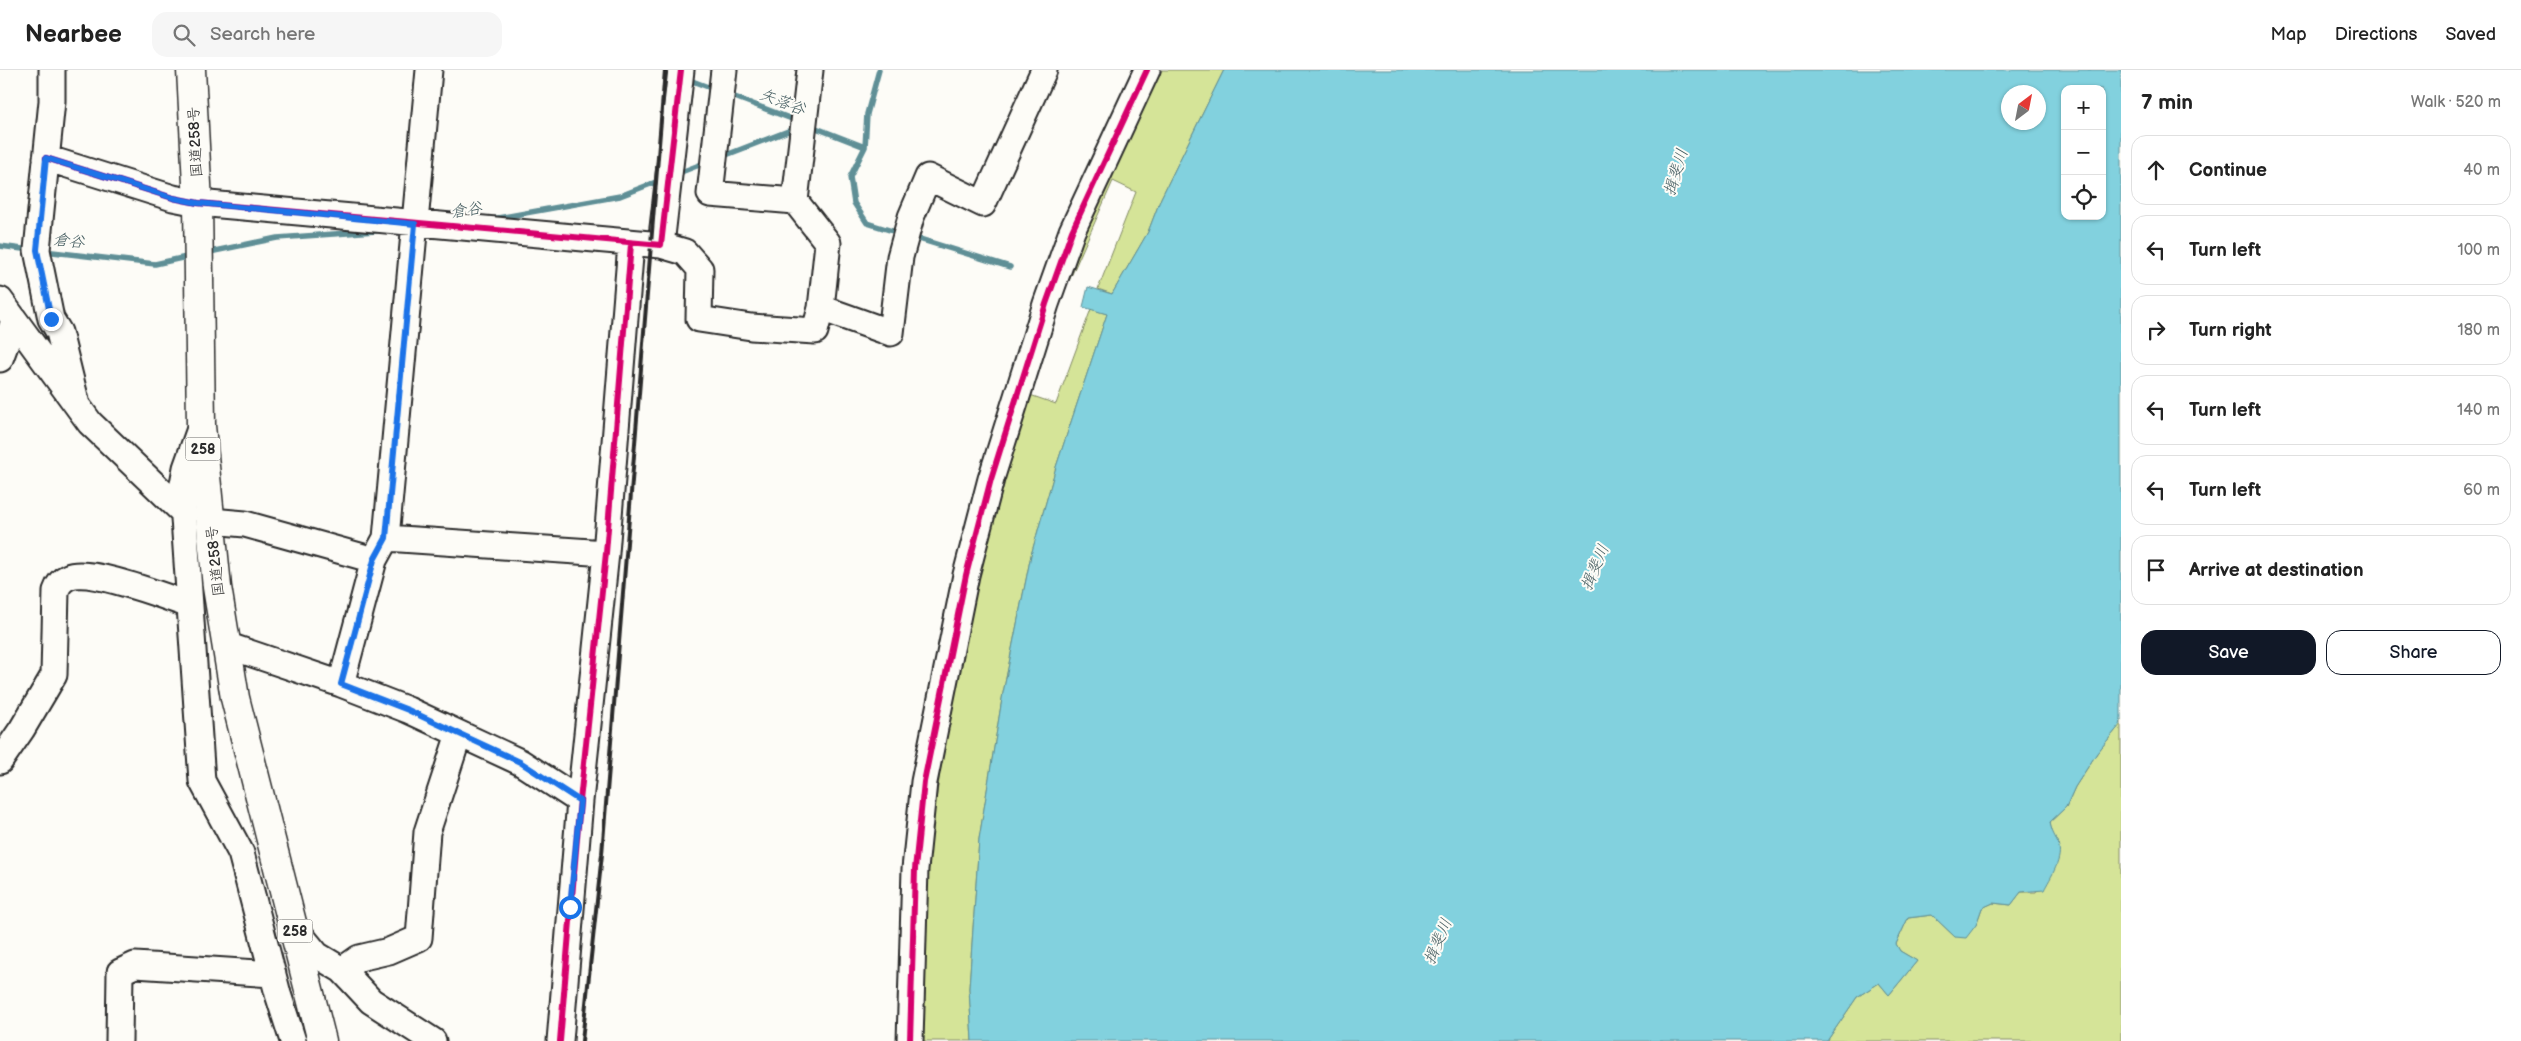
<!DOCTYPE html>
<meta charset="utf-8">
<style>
:root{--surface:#fff;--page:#f6f6f6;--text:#222;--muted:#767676;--line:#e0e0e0;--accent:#111827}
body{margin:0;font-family:"Balsamiq Sans","Klee One",sans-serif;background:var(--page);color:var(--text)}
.controls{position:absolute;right:15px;top:15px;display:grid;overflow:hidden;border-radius:10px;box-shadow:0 1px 4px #0004}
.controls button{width:45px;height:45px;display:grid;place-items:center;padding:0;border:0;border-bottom:1px solid var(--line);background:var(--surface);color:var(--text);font:25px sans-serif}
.compass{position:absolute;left:2001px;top:15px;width:45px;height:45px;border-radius:50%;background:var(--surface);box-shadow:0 1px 4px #0004;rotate:32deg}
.stop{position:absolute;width:15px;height:15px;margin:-11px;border:4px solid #1a73e8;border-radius:50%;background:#fff}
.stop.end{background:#1a73e8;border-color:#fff;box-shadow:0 1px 5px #0008}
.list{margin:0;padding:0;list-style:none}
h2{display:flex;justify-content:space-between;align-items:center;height:65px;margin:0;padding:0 20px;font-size:21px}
h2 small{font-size:16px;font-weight:400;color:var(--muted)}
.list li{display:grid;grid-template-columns:32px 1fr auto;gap:15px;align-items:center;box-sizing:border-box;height:70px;margin:0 10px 10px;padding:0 10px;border:1px solid var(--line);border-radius:15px}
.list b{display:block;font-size:19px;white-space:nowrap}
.list em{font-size:16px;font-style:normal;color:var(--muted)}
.actions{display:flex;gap:10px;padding:15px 20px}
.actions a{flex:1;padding:11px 0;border:1px solid var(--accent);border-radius:15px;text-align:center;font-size:18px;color:var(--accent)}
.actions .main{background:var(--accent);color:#fff}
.icon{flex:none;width:28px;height:28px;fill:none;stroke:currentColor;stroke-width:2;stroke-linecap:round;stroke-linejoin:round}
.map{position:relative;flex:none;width:2121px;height:971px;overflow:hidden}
header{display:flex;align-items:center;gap:30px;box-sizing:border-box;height:70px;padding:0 25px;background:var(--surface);border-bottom:1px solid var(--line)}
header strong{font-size:24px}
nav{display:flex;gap:28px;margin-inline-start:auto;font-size:18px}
.search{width:350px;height:45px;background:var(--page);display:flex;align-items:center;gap:12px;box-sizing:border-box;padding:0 18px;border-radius:15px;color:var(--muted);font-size:19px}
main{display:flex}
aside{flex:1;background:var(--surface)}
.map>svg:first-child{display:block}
.green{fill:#d5e498;stroke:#808862}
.water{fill:#82d1de;stroke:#5f8f96;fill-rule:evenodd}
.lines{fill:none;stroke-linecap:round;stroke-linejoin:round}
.stream{stroke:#5f8f96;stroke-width:5.5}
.minor-casing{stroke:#2b2b2b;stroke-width:29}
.highway-casing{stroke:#2b2b2b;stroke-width:31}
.minor{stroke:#fdfcf7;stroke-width:25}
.highway{stroke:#fdfcf7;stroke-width:28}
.rail{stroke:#2b2b2b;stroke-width:4}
.cycleway-casing{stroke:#fdfcf7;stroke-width:9}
.cycleway{stroke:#d6006c;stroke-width:6}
.route{stroke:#1a73e8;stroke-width:6}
.labels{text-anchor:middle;stroke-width:4;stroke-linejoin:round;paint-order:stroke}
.shield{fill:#fdfcf7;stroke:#6a6a68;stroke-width:1}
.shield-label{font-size:14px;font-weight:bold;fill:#2b2b2b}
.street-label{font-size:15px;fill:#2b2b2b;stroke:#fdfcf7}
.water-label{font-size:16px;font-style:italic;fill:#455d61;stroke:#fdfcf7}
</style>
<header>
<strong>Nearbee</strong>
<div class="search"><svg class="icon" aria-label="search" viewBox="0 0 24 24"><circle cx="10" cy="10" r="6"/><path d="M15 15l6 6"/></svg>Search here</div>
<nav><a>Map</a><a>Directions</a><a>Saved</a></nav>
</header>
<main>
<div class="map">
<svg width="2121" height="971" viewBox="0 0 2121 971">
<rect width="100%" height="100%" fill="#fdfcf7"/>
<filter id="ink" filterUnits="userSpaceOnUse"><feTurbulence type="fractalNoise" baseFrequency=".02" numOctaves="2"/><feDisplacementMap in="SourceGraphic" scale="10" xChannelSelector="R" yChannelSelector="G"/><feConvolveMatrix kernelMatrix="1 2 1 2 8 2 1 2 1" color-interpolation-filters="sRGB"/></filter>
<g filter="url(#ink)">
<path class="green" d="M1162,0H1224L1161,128L1148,162L1112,224L1098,219L1136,122L1113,111L1069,211L1062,208Z
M1091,239L1107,244L1056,397L1031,485L1003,623L979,769L969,918L972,971H920L930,771L948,648L978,502L1047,249L1054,251L1030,325L1056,334Z
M2121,649V971H1827L1857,927L1879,913L1889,925L1917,891L1900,881L1896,874L1908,848L1932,845L1955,867L1976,855L1982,838L1993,833L2011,835L2021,822H2036L2059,775L2052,766L2050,752L2066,737L2075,717L2097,683L2120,655Z"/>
<path class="water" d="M1224,0H2121V649L2120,655L2097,683L2075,717L2066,737L2050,752C2052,764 2055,765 2058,774C2064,788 2050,808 2044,820L2021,822L2011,835L1993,833L1982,838L1976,855L1966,868L1955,867L1932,845L1908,848L1896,874L1900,881L1917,891L1889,925L1879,913L1857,927L1827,971H972L969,918L979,769L1003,623L1031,485L1056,397L1107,244L1083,237L1088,217L1112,224L1148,162L1161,128ZM2065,19H2102V146H2065ZM2008,22H2038V52H2008Z"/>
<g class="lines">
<path class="stream" d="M879,0L867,44L865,77L850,107L854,133L867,153L899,163
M687,9L716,20
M727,24L797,51
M811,56L865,77
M721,87L796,58
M676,104L707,92
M492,149L620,126L661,110
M913,167L1010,197
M0,176L30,180
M44,181L155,194L191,186
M205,183L277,168L376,161"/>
<g class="minor-casing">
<path id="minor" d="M52,0V31L37,180L51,249L59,262L77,335
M724,0L710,124L795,131
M46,88L173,128L198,133L661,175L685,182L700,199L699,249L751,257L815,261L821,238L828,173L795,131L810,0
M661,175L681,0
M0,230L90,353L184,443
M821,238L891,263L900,187L911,147L928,107L983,134L1044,0
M0,289L14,251
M201,356L186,398L182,419L202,711L241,783L278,924L293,971
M211,451L245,454L374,490
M386,468L606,483
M226,575L341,614L408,640L520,692L580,731
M341,614L374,490L386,468L429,0
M0,691L22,659L54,605L56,521C58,515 61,510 68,507C90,497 165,527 190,535
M294,857L317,885L342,900L371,931L433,971
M342,900L359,888L389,881L419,868L427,762L459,664
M119,971L120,902L135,895L273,904
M560,971L580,731L606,483L631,174
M910,971L915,799L924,712L966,505L991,409L1046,234L1072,161L1147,0"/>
</g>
<g class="highway-casing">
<path id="highway" d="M191,0L198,133L201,356L217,517L235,628L322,971"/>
</g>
<use href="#minor" class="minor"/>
<use href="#highway" class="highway"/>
<path class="rail" d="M582,971L602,784L665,0"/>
<g class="cycleway-casing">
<path id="cycleway" d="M46,88L173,128L198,133L661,175L681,0
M560,971L580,731L606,483L631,174
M910,971L915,799L924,712L966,505L991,409L1046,234L1072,161L1147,0"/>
</g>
<use href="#cycleway" class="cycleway"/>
</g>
</g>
<g class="lines" filter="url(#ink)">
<path class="route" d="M51,249L37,180L46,88L173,128L198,133L415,154L386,468L374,490L341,614L408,640L520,692L580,731L570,837"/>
</g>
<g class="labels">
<g class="shield">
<rect x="185.5" y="367.5" width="35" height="23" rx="4"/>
<rect x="277.5" y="849.5" width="35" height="23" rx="4"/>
</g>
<g class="shield-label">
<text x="203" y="384">258</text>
<text x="295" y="866">258</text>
</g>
<g class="street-label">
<text transform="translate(195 72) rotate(-93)" y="5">国道258号</text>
<text transform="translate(215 491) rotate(-96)" y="5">国道258号</text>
</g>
<g class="water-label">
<text transform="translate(783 31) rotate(21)" y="6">矢落谷</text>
<text transform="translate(1675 102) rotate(-73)" y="6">揖斐川</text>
<text transform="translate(466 139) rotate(-9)" y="6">倉谷</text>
<text transform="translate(69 170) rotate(6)" y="6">倉谷</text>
<text transform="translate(1594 497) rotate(-67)" y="6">揖斐川</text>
<text transform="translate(1437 871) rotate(-67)" y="6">揖斐川</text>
</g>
</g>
</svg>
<div class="controls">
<button>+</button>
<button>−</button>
<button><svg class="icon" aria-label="locate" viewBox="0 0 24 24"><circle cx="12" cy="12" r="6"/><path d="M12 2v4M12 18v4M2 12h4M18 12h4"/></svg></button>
</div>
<svg class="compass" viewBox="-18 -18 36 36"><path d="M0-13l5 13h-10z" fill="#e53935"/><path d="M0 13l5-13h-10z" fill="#767676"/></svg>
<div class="stop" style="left:570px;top:837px"></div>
<div class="stop end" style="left:51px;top:249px"></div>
</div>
<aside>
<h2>7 min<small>Walk · 520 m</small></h2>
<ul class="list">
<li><svg class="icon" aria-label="ahead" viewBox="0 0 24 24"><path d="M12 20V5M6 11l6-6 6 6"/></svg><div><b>Continue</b></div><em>40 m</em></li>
<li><svg class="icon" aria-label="left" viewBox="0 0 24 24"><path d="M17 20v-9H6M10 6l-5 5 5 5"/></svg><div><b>Turn left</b></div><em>100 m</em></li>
<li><svg class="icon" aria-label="right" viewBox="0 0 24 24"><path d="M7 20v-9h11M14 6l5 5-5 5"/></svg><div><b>Turn right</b></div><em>180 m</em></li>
<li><svg class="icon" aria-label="left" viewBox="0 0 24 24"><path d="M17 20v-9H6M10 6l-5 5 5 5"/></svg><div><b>Turn left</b></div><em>140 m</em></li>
<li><svg class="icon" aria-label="left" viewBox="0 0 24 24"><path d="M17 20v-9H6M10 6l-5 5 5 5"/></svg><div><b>Turn left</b></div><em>60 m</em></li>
<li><svg class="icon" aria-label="arrive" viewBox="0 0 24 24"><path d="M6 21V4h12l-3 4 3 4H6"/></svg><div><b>Arrive at destination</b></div></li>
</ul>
<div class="actions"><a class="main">Save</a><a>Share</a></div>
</aside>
</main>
